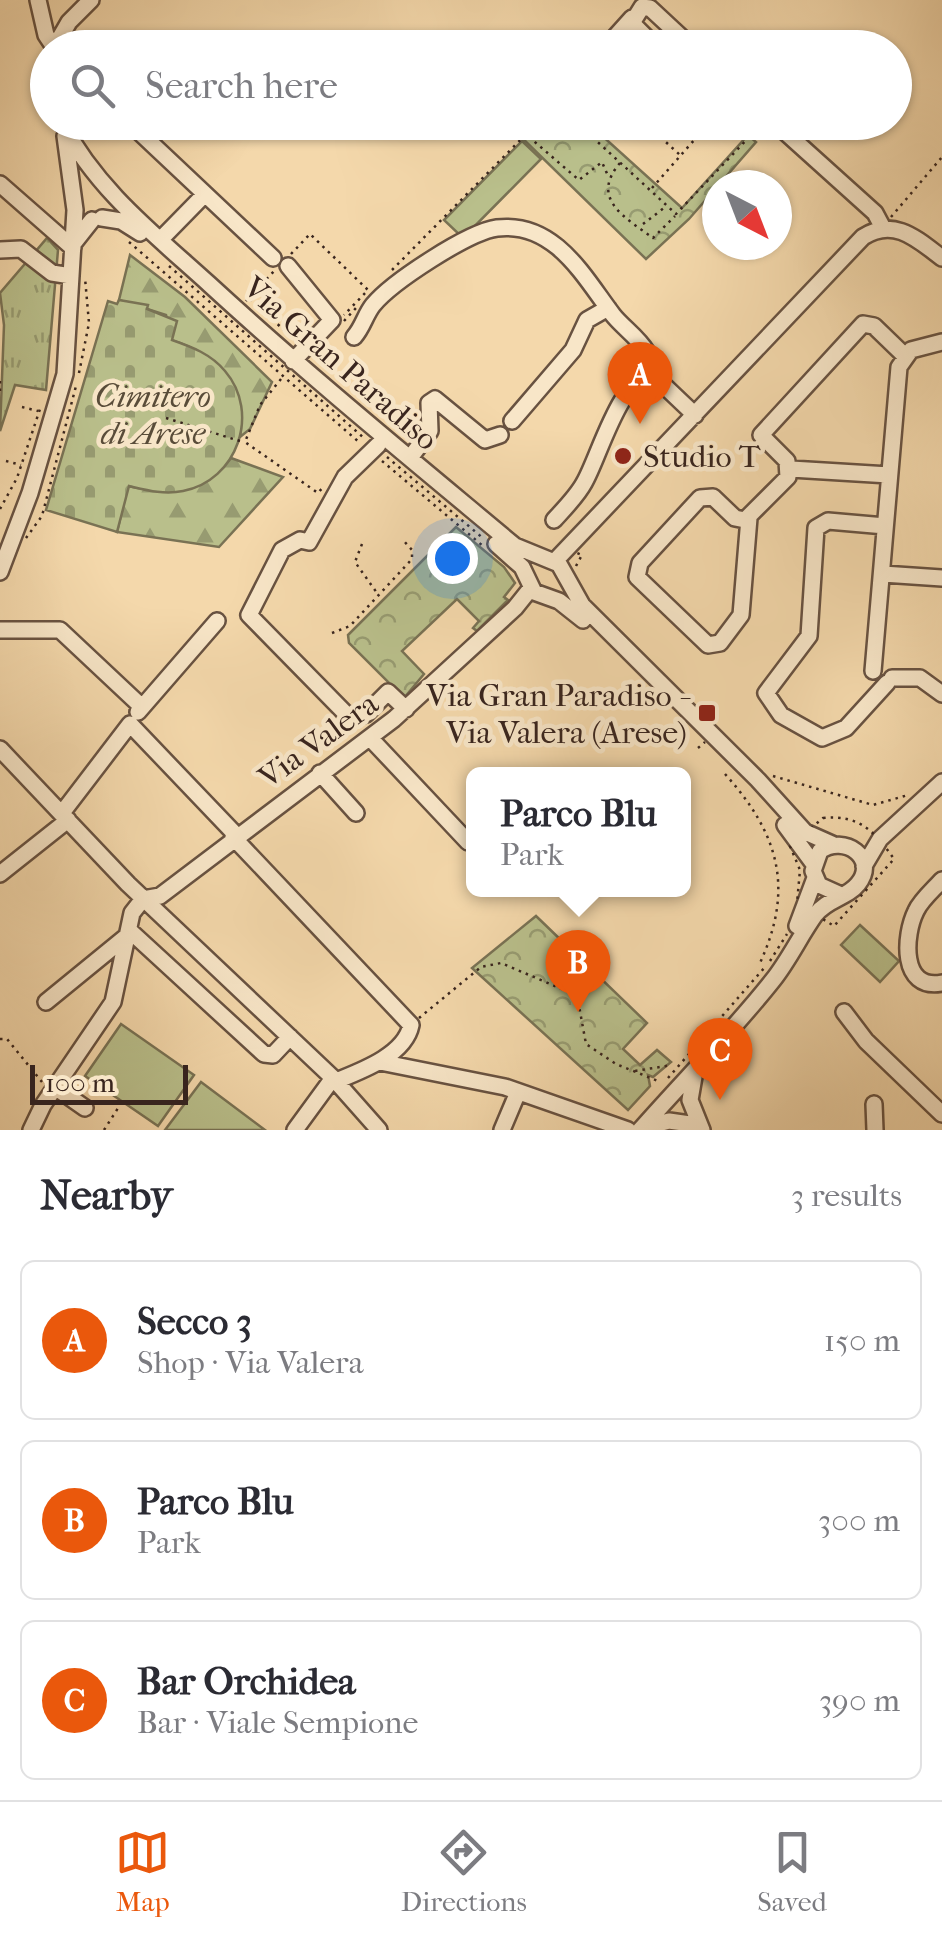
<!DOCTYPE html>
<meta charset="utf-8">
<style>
:root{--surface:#fff;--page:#f2f2f3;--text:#2b2b33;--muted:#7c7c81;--line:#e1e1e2;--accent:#ea580c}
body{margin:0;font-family:"IM FELL French Canon",serif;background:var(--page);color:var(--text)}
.compass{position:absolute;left:702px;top:170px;width:90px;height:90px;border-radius:50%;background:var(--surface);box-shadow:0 2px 8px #0004;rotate:138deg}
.scale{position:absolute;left:30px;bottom:25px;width:158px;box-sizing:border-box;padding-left:10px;border:5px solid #39251e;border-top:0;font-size:28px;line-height:35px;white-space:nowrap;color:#39251e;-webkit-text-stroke:8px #f8e6c8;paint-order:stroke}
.you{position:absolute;left:452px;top:558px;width:35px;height:35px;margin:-25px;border:8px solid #fff;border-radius:50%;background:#1a73e8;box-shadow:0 0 0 15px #1a73e833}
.badge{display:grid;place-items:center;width:65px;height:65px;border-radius:50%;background:var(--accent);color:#fff;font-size:32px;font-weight:700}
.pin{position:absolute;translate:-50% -82px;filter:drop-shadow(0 2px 5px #0008)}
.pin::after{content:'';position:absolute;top:52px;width:35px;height:30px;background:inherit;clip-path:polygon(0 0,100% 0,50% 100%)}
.popup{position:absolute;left:466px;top:767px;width:225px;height:130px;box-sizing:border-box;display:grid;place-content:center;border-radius:15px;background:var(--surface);filter:drop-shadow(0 2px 8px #0005);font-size:32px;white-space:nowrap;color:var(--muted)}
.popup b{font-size:38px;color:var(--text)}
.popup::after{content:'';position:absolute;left:50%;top:100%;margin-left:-20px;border:20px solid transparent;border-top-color:var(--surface)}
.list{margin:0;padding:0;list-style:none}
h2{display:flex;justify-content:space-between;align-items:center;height:130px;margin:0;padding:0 40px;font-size:42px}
h2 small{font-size:32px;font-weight:400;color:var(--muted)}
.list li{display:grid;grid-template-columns:65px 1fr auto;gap:30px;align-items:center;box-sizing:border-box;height:160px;margin:0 20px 20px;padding:0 20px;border:2px solid var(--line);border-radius:15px}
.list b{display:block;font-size:38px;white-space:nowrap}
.list p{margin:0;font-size:32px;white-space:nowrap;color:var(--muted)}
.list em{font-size:32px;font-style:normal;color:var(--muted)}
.icon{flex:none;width:55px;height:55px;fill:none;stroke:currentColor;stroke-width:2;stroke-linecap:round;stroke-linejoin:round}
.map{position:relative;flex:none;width:942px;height:1130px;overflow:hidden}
.search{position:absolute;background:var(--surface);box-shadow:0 2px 8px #0004;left:30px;right:30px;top:30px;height:110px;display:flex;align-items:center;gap:25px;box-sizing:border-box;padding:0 35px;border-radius:55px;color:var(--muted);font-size:38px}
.sheet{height:670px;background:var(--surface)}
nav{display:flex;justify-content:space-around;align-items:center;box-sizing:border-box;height:140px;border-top:2px solid var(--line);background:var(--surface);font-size:28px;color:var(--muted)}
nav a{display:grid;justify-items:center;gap:5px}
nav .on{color:var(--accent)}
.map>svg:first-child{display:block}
.grass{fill:url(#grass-tufts);stroke:#797254;stroke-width:2.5}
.forest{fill:url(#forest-firs);stroke:#797254;stroke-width:2.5}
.cemetery{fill:url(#cemetery-stones);stroke:#797254;stroke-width:2.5}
.park{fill:url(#park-crowns);stroke:#797254;stroke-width:2.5}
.garden{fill:#b9bf8b;stroke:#797254;stroke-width:2.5}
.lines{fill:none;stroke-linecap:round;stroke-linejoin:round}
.minor-casing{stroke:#685241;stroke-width:20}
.path{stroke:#39251e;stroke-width:2.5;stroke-dasharray:2.5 5;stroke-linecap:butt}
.minor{stroke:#f8e6c8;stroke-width:15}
.poi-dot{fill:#8f2418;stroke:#f8e6c8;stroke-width:4}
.labels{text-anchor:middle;stroke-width:9;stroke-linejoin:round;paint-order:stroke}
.street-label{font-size:32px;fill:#39251e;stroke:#f8e6c8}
.park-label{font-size:32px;font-style:italic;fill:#594c39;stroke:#f8e6c8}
.poi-label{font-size:32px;fill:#39251e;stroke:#f8e6c8;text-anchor:start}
</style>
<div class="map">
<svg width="942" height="1130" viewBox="0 0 942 1130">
<defs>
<pattern id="grass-tufts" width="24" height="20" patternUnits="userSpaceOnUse" patternTransform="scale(2.5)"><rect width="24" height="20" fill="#b9bf8b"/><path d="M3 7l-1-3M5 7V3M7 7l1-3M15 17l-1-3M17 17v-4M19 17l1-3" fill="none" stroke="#979b71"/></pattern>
<pattern id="forest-firs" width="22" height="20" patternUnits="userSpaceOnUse" patternTransform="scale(2.5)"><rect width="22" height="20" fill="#b9bf8b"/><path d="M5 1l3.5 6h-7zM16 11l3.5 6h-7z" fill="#979b71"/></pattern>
<pattern id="cemetery-stones" width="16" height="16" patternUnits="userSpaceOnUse" patternTransform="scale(2.5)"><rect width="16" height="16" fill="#b9bf8b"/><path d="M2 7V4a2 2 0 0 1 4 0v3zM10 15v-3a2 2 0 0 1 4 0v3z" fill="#979b71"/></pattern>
<pattern id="park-crowns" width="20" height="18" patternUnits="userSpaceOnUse" patternTransform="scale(2.5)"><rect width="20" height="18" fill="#b9bf8b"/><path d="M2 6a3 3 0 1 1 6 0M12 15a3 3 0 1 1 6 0" fill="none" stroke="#979b71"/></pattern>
</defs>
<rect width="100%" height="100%" fill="#f4d8ab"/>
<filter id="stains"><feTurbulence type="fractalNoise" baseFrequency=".002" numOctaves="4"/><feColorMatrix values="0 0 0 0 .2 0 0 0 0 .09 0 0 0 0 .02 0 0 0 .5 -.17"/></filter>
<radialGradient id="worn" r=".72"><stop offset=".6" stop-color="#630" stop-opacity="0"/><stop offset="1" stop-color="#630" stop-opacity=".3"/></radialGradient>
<path class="grass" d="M47,238L58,250L46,390L15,385L0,431L4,325L0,293Z"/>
<path class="forest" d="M130,255L185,297L272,382L250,429L240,437C248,385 218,355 171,340L166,315L119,300Z
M231,458L283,477L219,547L117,532L128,486C167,495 205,489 231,458Z"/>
<path class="cemetery" d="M119,300L148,305L147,309L177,321L172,340C192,347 211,354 225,371C261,413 237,481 183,491C164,495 146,490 129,486L117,532L46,510L108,301L117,304Z"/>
<path class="park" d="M531,123H588L682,208L748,135L756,142L689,219L646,259L519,135Z
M456,527L504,567L515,583L504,597L508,600L477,631L473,628L479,621L457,599L402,651L424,674L404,698L349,643L348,635Z
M536,916L647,1023L623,1049L640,1065L657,1050L671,1062L653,1077L648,1075L650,1086L628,1110L472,968Z"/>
<path class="garden" d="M522,141L541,159L463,238L444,220Z
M860,925L899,961L880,982L841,945Z
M121,1024L194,1075L158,1126L85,1076Z
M201,1082L265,1130H165Z"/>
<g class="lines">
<g class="minor-casing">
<path id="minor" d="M38,0L46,35L54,47
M54,48L69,22L91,0
M605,48L632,18
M657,48L632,23L642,7L650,8L693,48
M774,122L875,213L883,228
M62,123C96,189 154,234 209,284C308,375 412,460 515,546L559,564L582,605L758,780L805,832L832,844
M134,127L273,258
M0,184L73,248
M102,218L121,221L140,233
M160,240L205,194
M73,244L92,220
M0,250L21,249L52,273L71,276
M288,266L332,320L293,361
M354,337C363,327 365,315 373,305C392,282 468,232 497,228C555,221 584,277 613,315C627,333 662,352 645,376
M512,421L573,350L587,320L608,308
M378,445L345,477L309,542L300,540L282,550L249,615L350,718L366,714L388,692L406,709
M410,458L430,431L429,403L435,399L485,440L500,435
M791,469L889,475
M749,518L741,615L720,643L708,645L637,577L640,563L700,498L713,497L735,518L745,520L788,477L787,461L761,435L863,324L874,326L904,355
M554,520C564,509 577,496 584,483C599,458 621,373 654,376L695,415
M885,526L828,521L816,528L809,636L766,693L781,715L822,738L846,728L887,683
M496,544L522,567L534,592L559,601L583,620
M555,561L863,237C894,217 917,239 942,258
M0,572L30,493L65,374L75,210L65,136
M883,574L942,578
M0,630H60L142,707
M873,671L899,367L911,350L942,342
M892,678H920L942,694
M138,712L217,621
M370,738L468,842
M0,749L128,884L333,1078L379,1130
M320,773L356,813
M62,813L130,724L236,835
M785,825L813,863
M233,837L411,1025C405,1055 361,1071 336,1081
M864,866L880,839L942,782
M0,874L68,820
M942,880C934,889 921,900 916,911C904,935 900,991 942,983
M143,899L160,896L394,719L515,608L531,588
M797,926L815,878
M129,930L264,1054L273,1055L290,1037
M46,1002L128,935
M844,1012L866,1041L942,1114
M380,1062L505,1087L628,1130
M695,1071L690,1100L702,1130
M55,1087L85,1108
M874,1104L875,1130
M643,1128L669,1121L697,1125
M31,1130L43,1105L113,1002L132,913L143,899
M295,1130L333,1078
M502,1130L518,1092
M640,1130C684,1080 732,1032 773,980C789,960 800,936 815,915C827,899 847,898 858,884C879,858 844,834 820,851L813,871L819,885L839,894"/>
</g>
<path class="path" d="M576,122L676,214L754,132
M644,122L680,155
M683,122L697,136
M636,125L638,122
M529,137L579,180L602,162L608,176
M651,139L666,122
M620,163C589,199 626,218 653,238L675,216
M652,188L710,122
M891,217L942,157
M643,224L664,208
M129,242L360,443
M291,254L310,234L368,290L344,315
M169,266L365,439
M392,270L538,122
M250,299L296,341
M246,301L275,270
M344,321L356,308
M79,373L89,323L85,278
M281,379L260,405L245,442L318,493L324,486
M0,381V396
M22,407L38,411
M166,418L243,442
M387,457L484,539
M6,461L21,465
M382,461L483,546
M0,509L17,478L40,409
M26,538L42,516L76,386
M362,544L355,562L377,593
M576,566L582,555L577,553
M332,633L350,626L412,559V550L403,540
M698,748L705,742
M725,774C779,834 795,889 759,965
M773,776L873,805L908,795
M823,818C859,814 875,832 894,859L834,926L797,903L800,870L790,846Z
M770,961L787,934
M419,1018L481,967L501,963L569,992L579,1006L586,1044L616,1064L658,1081
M0,1039H7L42,1082
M635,1071L672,1065
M668,1078L765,967
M104,1130L120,1105"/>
<use href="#minor" class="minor"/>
</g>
<g class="poi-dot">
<circle cx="623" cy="456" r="10"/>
<rect x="697" y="703" width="20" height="20" rx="5"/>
</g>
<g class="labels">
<g class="street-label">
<text transform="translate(341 363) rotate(41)" y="11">Via Gran Paradiso</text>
<text transform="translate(318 740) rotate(-36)" y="11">Via Valera</text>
</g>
<g class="park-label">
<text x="153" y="407">Cimitero<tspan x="153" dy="37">di Arese</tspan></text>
</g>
<g class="poi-label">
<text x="643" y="467">Studio T</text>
<text x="687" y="706" text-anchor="end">Via Gran Paradiso -<tspan x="687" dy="37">Via Valera (Arese)</tspan></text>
</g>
</g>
<rect width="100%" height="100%" filter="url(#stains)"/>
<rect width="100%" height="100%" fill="url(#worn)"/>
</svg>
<svg class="compass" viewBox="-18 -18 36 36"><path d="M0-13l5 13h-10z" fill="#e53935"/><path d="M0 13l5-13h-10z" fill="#7c7c81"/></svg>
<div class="scale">100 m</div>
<div class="you"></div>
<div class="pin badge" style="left:640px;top:424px">A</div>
<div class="pin badge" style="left:578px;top:1012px">B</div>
<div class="popup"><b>Parco Blu</b>Park</div>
<div class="pin badge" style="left:720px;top:1100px">C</div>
<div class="search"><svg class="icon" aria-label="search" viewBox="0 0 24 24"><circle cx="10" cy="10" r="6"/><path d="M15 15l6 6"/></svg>Search here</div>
</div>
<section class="sheet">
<h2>Nearby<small>3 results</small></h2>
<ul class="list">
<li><span class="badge">A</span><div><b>Secco 3</b><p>Shop · Via Valera</p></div><em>150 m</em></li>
<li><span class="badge">B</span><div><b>Parco Blu</b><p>Park</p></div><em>300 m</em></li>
<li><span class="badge">C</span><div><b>Bar Orchidea</b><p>Bar · Viale Sempione</p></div><em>390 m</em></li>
</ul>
</section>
<nav>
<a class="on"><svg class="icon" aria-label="map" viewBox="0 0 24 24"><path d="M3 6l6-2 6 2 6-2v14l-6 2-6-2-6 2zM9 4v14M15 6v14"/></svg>Map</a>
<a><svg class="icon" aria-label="directions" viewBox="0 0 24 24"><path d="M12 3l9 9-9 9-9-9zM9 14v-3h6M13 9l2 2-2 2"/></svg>Directions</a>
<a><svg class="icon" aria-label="saved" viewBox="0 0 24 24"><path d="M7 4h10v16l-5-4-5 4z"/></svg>Saved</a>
</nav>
